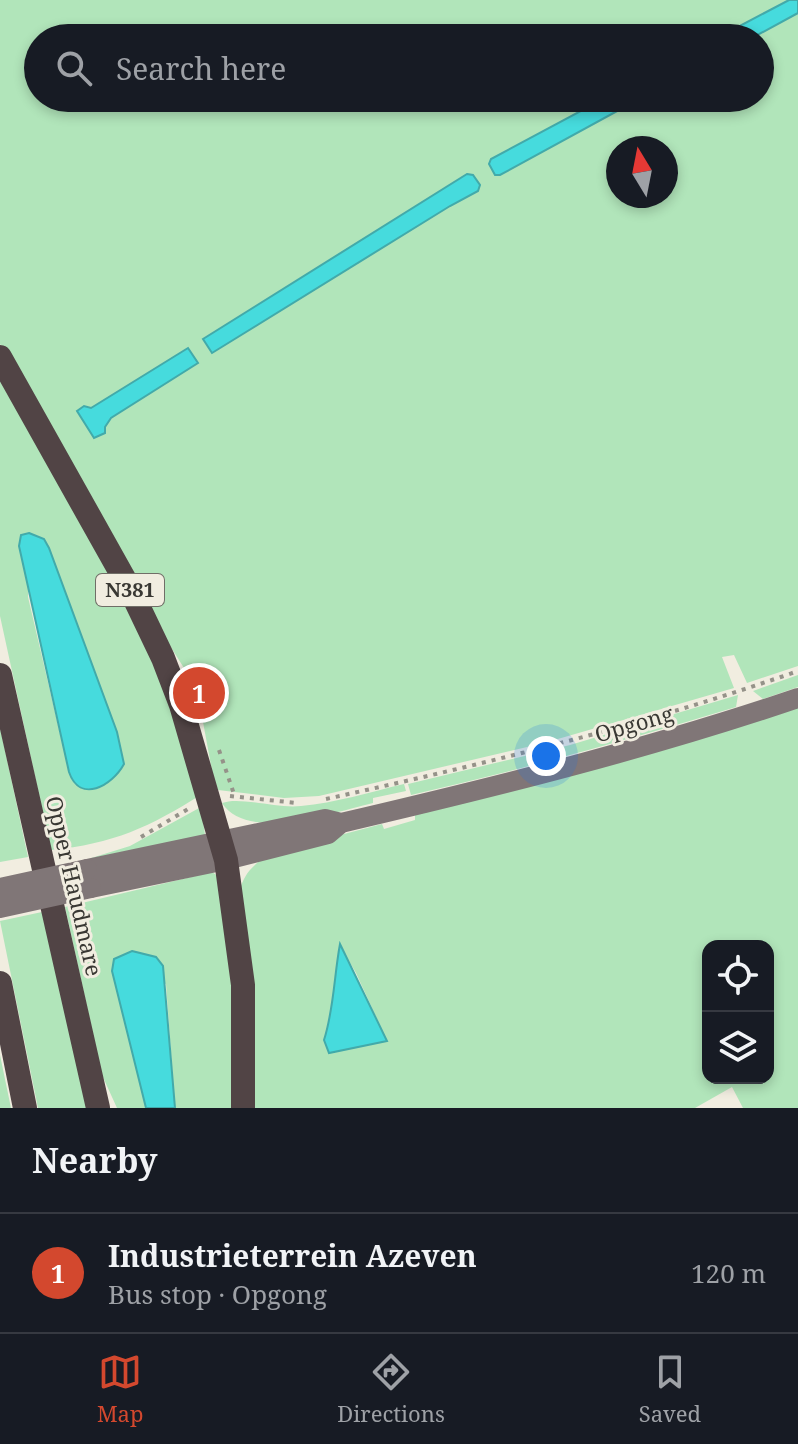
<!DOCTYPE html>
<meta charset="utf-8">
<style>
:root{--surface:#171b24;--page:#242831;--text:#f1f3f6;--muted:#9ea1a6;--line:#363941;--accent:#d3482e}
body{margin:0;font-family:"Noto Serif",serif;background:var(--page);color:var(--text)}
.controls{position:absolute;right:24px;bottom:24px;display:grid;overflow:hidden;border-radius:16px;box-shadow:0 4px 12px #0003}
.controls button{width:72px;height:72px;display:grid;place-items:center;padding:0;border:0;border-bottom:2px solid var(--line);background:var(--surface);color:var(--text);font:40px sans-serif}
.compass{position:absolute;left:606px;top:136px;width:72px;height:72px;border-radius:50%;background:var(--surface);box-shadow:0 4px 12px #0003;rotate:350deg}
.you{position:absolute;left:546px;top:756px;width:28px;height:28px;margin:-20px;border:6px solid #fff;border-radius:50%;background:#1a73e8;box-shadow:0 0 0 12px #1a73e833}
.badge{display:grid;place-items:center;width:52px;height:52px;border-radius:50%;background:var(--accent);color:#fff;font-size:26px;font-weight:700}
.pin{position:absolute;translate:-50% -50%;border:4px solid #fff;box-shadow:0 2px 8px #0006}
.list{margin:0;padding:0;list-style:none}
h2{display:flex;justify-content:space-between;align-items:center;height:104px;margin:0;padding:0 32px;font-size:34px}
h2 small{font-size:26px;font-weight:400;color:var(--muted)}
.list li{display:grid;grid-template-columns:52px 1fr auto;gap:24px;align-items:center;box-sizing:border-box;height:120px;padding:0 32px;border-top:2px solid var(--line)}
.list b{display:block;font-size:30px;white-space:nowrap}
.list p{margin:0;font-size:26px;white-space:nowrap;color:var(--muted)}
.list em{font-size:26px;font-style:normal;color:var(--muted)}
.icon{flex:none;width:44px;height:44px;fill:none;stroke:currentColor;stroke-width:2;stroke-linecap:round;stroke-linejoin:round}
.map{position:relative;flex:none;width:798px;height:1108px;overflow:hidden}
.search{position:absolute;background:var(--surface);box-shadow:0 4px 12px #0003;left:24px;right:24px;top:24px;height:88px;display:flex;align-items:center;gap:20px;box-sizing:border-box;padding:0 28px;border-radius:44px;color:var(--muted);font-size:30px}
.sheet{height:224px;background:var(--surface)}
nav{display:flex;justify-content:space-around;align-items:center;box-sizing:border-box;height:112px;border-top:2px solid var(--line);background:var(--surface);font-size:22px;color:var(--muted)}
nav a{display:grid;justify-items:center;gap:4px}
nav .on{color:var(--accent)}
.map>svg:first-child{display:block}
.green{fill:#b1e5ba;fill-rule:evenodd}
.water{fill:#46dbdd;stroke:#42aaaa;stroke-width:2}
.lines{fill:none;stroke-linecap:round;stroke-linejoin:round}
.path{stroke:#959289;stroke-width:4;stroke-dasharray:4 6;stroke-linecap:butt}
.secondary{stroke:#807677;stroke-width:20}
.highway{stroke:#514445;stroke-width:24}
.secondary-bridge{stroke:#807677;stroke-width:20}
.labels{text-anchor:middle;stroke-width:6;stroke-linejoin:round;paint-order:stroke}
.shield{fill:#f1ede0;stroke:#706e67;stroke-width:2}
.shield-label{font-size:20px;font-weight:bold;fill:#393833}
.street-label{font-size:22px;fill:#393833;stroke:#f1ede0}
</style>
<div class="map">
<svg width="798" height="1108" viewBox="0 0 798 1108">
<rect width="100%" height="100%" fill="#f1ede0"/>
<path class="green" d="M0,0H789L717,38H38V98H605L491,159L500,175L641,98H760V38H752L798,13V666L747,683L734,655L722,657L734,688L544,743L319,796L284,798L218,790L213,776L203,722L184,668L155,622L0,344ZM618,148H666V196H618ZM467,174L478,191L450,206L212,352L204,339ZM197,363L111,418L95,438L77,412L84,406L91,408Z
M0,369L158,663L202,794C150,827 113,844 51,850L0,616ZM29,533L44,539L49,548L117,732L91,789C77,787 73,785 69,772L28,597Z
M798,675V687L763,699L753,691Z
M738,695L736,707C628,740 520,770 411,795L408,784L570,745Z
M798,706V1108H743L732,1087L695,1108H248L241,886C247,869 257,862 272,853L382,824L384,829L415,820V815ZM340,946L356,973L387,1041L329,1053L324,1040C334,1010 334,977 340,946ZM708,946H768V1078H708Z
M0,727L28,857L0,862Z
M404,784L406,791L373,798V803C334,812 248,843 222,803C240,796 277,809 301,806C335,803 370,792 404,784Z
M201,807L205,835L88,859L130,846Z
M212,872L219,877L235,984V1108H175L166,984L112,971L146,1108H117L102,1075L65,907Z
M42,912L87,1108H38L0,921Z
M0,1055L11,1108H0Z"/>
<path class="water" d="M789,0H798V13L752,38H717Z
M605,98H641L500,175H495L489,164L491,159Z
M467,174L473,175L480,185L478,191L450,206L212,353L203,339Z
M188,348L198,363L111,418L105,427V433L94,438L77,411L84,406L91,408Z
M29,533L44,539L49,548L117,732L124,764C112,786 80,804 69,772L19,546L21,535Z
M340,944L387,1041L329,1053L324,1040C334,1009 334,976 340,944Z
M132,951L156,957L163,966L175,1108H146L112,971L114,959Z"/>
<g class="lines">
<path class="path" d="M219,750L235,797
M230,796L297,803
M326,799C485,764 644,725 798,671
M141,837L188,809"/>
<path class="secondary" d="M87,869L325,819L341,823
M91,888L226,860L328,834L341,823C495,787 648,749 798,698"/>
<path class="highway" d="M0,357L130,589L163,658L181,705L226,860L243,985V1108
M0,675L98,1108
M0,983L25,1108"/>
<path class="secondary-bridge" d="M0,888L87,869
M0,908L91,888"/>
</g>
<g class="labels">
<rect class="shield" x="96" y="574" width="68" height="32" rx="6"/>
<g class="shield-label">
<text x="130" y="597">N381</text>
</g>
<g class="street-label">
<text transform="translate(634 724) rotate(-16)" y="8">Opgong</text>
<text transform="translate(74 886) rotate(77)" y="8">Opper Haudmare</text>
</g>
</g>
</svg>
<div class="controls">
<button><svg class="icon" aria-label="locate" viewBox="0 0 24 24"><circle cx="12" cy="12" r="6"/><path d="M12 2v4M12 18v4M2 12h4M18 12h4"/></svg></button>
<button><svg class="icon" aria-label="layers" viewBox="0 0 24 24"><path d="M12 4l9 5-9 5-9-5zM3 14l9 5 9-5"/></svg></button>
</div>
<svg class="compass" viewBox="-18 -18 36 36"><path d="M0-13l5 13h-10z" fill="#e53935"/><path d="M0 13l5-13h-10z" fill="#9ea1a6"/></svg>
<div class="you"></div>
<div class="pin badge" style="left:199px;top:693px">1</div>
<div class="search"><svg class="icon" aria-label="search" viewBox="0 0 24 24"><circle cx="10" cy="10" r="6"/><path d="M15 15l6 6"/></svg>Search here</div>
</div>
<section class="sheet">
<h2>Nearby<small></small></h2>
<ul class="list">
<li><span class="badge">1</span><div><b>Industrieterrein Azeven</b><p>Bus stop · Opgong</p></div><em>120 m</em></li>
</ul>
</section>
<nav>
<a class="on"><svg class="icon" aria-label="map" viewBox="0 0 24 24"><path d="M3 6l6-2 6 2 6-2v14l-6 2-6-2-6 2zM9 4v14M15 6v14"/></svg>Map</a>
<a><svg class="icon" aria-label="directions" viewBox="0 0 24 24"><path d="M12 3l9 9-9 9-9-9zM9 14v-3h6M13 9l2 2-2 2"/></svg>Directions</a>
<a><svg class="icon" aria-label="saved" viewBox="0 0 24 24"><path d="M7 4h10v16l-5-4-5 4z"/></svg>Saved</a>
</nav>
